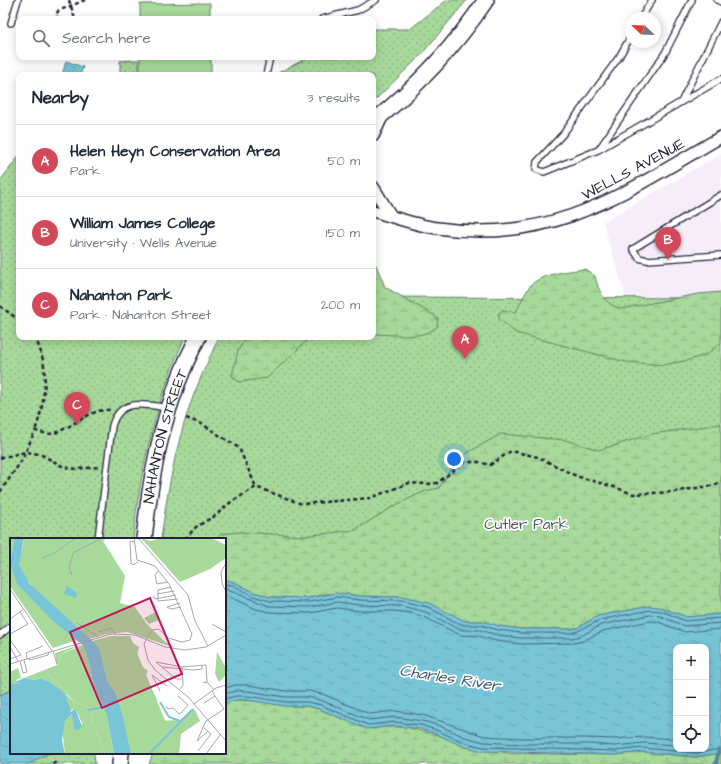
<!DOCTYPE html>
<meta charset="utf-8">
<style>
:root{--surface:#fff;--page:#f6f6f7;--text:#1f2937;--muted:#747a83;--line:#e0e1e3;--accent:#d1495b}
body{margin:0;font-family:"Architects Daughter",sans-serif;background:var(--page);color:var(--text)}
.controls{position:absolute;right:12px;bottom:12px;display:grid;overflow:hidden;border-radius:8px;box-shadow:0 2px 10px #0003}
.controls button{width:36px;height:36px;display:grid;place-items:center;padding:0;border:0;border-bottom:1px solid var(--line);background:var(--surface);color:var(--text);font:20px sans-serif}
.compass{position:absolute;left:625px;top:12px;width:36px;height:36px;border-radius:50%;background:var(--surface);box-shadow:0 2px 10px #0003;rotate:293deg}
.you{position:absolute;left:454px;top:459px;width:14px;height:14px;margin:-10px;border:3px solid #fff;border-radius:50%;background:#1a73e8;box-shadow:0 0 0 6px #1a73e833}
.badge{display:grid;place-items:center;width:26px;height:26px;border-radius:50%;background:var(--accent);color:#fff;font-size:13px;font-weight:700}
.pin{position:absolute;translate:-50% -33px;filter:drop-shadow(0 1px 2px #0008)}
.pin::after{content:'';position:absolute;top:21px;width:14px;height:12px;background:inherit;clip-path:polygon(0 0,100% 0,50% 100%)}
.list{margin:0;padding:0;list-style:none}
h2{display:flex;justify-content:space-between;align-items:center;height:52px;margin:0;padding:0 16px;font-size:17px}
h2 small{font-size:13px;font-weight:400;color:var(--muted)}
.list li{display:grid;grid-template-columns:26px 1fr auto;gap:12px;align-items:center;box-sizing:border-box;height:72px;padding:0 16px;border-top:1px solid var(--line)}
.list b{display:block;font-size:15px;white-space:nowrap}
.list p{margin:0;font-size:13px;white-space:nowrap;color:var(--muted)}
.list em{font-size:13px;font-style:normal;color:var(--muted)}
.icon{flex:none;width:22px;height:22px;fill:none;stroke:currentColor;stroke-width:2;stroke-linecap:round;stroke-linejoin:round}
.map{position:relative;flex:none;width:721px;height:764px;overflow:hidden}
.search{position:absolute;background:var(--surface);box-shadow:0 2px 10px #0003;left:16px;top:16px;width:360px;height:44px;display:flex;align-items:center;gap:10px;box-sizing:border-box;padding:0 14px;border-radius:8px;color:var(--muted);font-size:15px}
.panel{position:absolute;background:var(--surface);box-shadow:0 2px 10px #0003;left:16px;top:72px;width:360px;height:268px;border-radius:8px}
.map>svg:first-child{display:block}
.built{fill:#f7ecfa}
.grass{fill:url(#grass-dots);stroke:#647e6a}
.wetland{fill:url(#wetland-marsh);stroke:#647e6a}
.pitch{fill:#a7d99a;stroke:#647e6a}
.water{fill:url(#water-ripples);stroke:#568499;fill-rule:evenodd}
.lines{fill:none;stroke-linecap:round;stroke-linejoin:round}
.shore{stroke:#45637a;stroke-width:1}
.stream{stroke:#568499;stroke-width:4}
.lane-casing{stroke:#22223b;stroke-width:8}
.street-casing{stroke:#22223b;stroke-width:14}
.secondary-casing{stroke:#22223b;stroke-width:18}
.path{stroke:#22223b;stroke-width:2.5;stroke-dasharray:4 3;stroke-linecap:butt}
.lane{stroke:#fff;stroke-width:5.5}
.street{stroke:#fff;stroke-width:11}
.secondary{stroke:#fff;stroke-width:15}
.labels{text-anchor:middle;stroke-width:3.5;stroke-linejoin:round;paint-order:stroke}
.street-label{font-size:15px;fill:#22223b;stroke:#fff}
.park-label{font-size:15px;fill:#4a5958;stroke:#fff}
.water-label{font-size:16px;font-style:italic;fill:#405b72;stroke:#fff}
.inset-river{fill:none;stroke:#79c5d8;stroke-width:2}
.inset-road{fill:none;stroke:#a7a7b1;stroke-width:1}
.view{fill:#c2185b;fill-opacity:0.15;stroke:#c2185b;stroke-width:2}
.inset-edge{fill:none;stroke:#22223b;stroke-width:2}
</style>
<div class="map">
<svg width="721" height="764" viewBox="0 0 721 764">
<defs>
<pattern id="grass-dots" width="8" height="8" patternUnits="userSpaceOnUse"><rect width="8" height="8" fill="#a7d99a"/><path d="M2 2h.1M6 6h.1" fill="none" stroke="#8fba86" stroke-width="1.8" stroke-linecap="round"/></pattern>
<pattern id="wetland-marsh" width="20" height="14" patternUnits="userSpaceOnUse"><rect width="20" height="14" fill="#a7d99a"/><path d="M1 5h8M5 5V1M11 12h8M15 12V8" fill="none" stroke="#8fba86"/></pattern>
<pattern id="water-ripples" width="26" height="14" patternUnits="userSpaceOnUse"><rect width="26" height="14" fill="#79c5d8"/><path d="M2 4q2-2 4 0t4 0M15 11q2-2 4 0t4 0" fill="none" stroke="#68a9ba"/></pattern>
</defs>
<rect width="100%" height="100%" fill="#fff"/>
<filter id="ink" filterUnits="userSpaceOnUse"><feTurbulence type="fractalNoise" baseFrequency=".025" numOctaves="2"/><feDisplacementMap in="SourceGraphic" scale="8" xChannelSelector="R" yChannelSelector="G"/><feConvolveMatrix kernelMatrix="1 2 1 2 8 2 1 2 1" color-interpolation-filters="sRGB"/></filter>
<g filter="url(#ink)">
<path class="built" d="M721,154V298H626L603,222Z"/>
<path class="grass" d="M447,0H467L421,55L373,102V75H274L309,57H373V29H410Z
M139,60V75H120V61Z
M19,156V337H185C156,401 140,469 133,539H11V690L0,695V181Z
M373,297L721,298V614L662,608L270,597L225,580V539H161C167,494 175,448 190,405C198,382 209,359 219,337H373Z
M50,753H94L95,764H25Z"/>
<path class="wetland" d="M373,264L376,265L385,287L435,316L438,319L437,327C420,341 394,334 373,334Z
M585,269L595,276C599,292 604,304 621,309L698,294L721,292V343L706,355L689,360L664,365L626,362L516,333L499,319V313L503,310L516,312C520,304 525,292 531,285C542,273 570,271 585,269Z
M246,337H311L267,378L239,382L232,376L238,351Z
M721,424V614L687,617L662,608L650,606L598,616L577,628L571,629H521L499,626L482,621H465L402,597L359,596L348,594H326L309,598L270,597L254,592L234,582L225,580V539H216L221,534L240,532L304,536L355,530L394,506L425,491L439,488L454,464L467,453L501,434L565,440L599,450L652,434Z
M237,700L260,701L285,706H307L319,709L361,727L373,729L384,727H406L507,753L615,755L643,752L696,757L721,753V764H149L153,753H225V703Z"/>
<path class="pitch" d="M210,3V19H140V4Z
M140,57H211V75H140Z"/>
<path class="water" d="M66,61L83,67L80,75H62Z
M225,580L234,582L254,592L270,597L309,598L336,593L359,596L402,597L429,603L465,621H482L499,626L521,629H571L577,628L598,616L650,606L662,608L687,617L721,614V753L696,757L643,752L615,755L482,751L462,746L434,733L420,729L395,726L367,729L319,709L307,706H285L247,700H237L225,703ZM676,647H706V749H676Z
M11,690V753H48L29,764H0V695Z"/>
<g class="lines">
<path class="shore" d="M225,584L233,585L253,596L270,601L310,602L337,597L359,600L401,601L428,607L456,622L464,625H481L498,630L521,633H571L578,631L600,620L650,610L661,611L686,621L721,618
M225,589L269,606L310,607L337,602L359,605L401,606L426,612L454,627L463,630H480L497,635L520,638H572L581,636L601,625L650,615L660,616L685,626L721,623
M225,595L256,609L269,612L310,613L337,608L359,611H393L411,613L424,617L460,635L479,636L496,641L520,644L574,643L583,641L603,631L650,621L658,622L685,632L721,629
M225,688L235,685H248L286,691H310L325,695L370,714L395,711L423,715L484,736L521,738H589L614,739L643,737L676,739
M225,694L236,691H248L286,697H309L323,701L369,720L395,717L422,721L438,725L465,737L484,742L520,744H589L615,746L643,743L676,745
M225,699L236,696H247L285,702H308L321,705L368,725L395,722L421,725L436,730L463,742L483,747L615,751L643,748L696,753L721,749"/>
<path class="stream" d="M716,764L719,749"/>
<g class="lane-casing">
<path id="lane" d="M717,0L721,2
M641,18L652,0
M322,19L358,10L376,0
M11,23L18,0
M631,36L619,57L563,134L537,162L536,169L544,172L598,150L721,79
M266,75L270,57
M681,102L721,22
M599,149L665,53L692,0
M721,195L633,249L639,258L647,260L721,255
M98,539L112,426C120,397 145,405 169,408
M0,635L11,626"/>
</g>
<g class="street-casing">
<path id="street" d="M373,136L382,117
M373,187L391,216
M373,211C394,217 415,225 437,228C555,245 625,192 721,137"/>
</g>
<g class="secondary-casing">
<g id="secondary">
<path d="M373,122C416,88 455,46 486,0"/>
<path id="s1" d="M144,539C151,469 165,400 198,337"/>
<path d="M120,764L121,753"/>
</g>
</g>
<path class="path" d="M69,0L75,19
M59,19L56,16L58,11L85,0
M0,306L19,320
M34,337C51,364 45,403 35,431
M186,418L202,424L239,448L256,487
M0,458L25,452L40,454L64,467L76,469L99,467
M0,492L22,460L35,431C41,432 48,435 54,433C73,428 89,408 111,410
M185,539L196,527L216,515L231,502L256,487L302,504L370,498L409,483L427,484L437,483L465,462H479L490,465L511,451L538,457L576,476L614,487L633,494L673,492L715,485L721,481
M52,764L55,763L57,764"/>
<use href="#lane" class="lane"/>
<use href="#street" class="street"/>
<use href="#secondary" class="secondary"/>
</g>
</g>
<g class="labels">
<g class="street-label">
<text transform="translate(633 169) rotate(-28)" y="5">WELLS AVENUE</text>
<text dy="5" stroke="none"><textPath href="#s1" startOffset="105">NAHANTON STREET</textPath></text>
</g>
<g class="park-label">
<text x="526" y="529">Cutler Park</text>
</g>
<g class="water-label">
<text transform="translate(450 677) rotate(9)" y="6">Charles River</text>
</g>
</g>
<g transform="translate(10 538)">
<rect width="216" height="216" fill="#fff"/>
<path d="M0,0H5L17,55L67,102L43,110L0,48ZM14,0H97L93,3L115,38L110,65L125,69L136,85L155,104L166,110L117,94L97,96L79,101L75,98L30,58L10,28ZM101,98H120L169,216H121L106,157L88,108L82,103Z" fill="#a7d99a"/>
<path d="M131,0L141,3L151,0H201L216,7V20L200,31L170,44ZM72,106L51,116L48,128L37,135L69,165L80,170L83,175L81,181L95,216H65L76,203L77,195V189L65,165L58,157L30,140L24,142L14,140L47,127L45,115ZM8,130L11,140L6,142L9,146H0V134Z" fill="#a7d99a"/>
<path d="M17,0H50L38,12L33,7L29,11L22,10L18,35L30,47L48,40L53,42L57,48L54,56L56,58L45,57L39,47L30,48L25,52L11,33L9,19ZM30,72L45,84L56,99L55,106L45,103L36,87L29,80ZM116,101L129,109L126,120L119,108L111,102ZM90,106L94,107L100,121L117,132L120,143L129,158L127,165L136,179L147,183L170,182L182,171L185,172L190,183L171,196L169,216H121L109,165L97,143L88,108ZM73,107L79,124L83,145L97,178L104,216H95L81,181L83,175L80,170L69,165L36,134L48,128L51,116ZM207,114L215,128V138L209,144L205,136ZM129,126L138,133L135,139L148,163L131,146ZM55,155L69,169L77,189V202L65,216H55L52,190L55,181L61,176L63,178L64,190L72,188V185L65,170L60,173Z" fill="#a7d99a"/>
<path d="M86,33L89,54L68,57L65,36ZM146,74L149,82L139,86L134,80Z" fill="#a7d99a"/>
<path d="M5,0H14L9,27L20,46L89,109L97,143L105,155L112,175L121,216H104L97,178L83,145L79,124L73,107L44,84L7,46L0,24ZM57,48L66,54L67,60L54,56ZM14,140L24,142L30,140L39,144L55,155L61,174L65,170L72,188L69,192L64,191L62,176L55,182L52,202L55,216H0V146H9L5,144Z" fill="#79c5d8"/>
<path class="inset-river" d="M150,164L159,179L170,183M78,172L93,169M139,216L183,171"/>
<path class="inset-road" d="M124,0L127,22L145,28L159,46L182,96L180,102L172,104L158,100L149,91L142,92L134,106L138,122L145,132L178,159L216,203M128,0L178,57L185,83L198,108M125,4L120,3L121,25L123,27L128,24M32,20L46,14L66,0M216,25L211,34L212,45L216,54M148,33L145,37L147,46L158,44M60,34L62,37L59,30L63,15L92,0M161,49L148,52V63L168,61M0,51L42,113M147,56L164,53M143,58L145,61L166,57M170,65L157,69L161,71L171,69M0,81L14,71M67,85L88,99M202,86L216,94M88,94L101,90L105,96M0,96L18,86L10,74M0,102L11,117L0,121M0,109L8,123M43,113L47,126M17,121L16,115L33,108M18,121L20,122L38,117L39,114M10,123L13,135L17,134L14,122M0,126L101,96L125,97L155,109L175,112L196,109L216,97M152,129L183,132L192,131V127M173,141H166L146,124L172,129L196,127L197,144M193,144L198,145L204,152M170,151L173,147L172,129M150,153L142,137L157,148M194,165L205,158L202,153M184,166L206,150L216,147M156,168L158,171L163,170L169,176L171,175L178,167L168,158M198,193L187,203L196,183L214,171L205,158M188,213L201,196L194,190M196,216L210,197"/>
<path class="view" d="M140,60L172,136L92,170L60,94Z"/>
<rect width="216" height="216" class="inset-edge"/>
</g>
</svg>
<div class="controls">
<button>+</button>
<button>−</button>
<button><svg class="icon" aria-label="locate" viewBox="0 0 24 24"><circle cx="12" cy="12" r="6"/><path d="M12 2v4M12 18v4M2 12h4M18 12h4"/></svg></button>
</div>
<svg class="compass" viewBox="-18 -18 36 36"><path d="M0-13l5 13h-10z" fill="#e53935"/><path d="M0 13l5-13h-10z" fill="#747a83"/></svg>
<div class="you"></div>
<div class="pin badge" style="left:465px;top:359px">A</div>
<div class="pin badge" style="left:668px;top:260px">B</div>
<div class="pin badge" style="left:77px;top:425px">C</div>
<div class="search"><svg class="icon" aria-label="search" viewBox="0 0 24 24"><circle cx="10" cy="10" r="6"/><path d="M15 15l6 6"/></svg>Search here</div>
<section class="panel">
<h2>Nearby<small>3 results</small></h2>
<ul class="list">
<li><span class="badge">A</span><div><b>Helen Heyn Conservation Area</b><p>Park</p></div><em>50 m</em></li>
<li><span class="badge">B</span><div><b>William James College</b><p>University · Wells Avenue</p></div><em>150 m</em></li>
<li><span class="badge">C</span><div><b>Nahanton Park</b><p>Park · Nahanton Street</p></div><em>200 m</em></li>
</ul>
</section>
</div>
